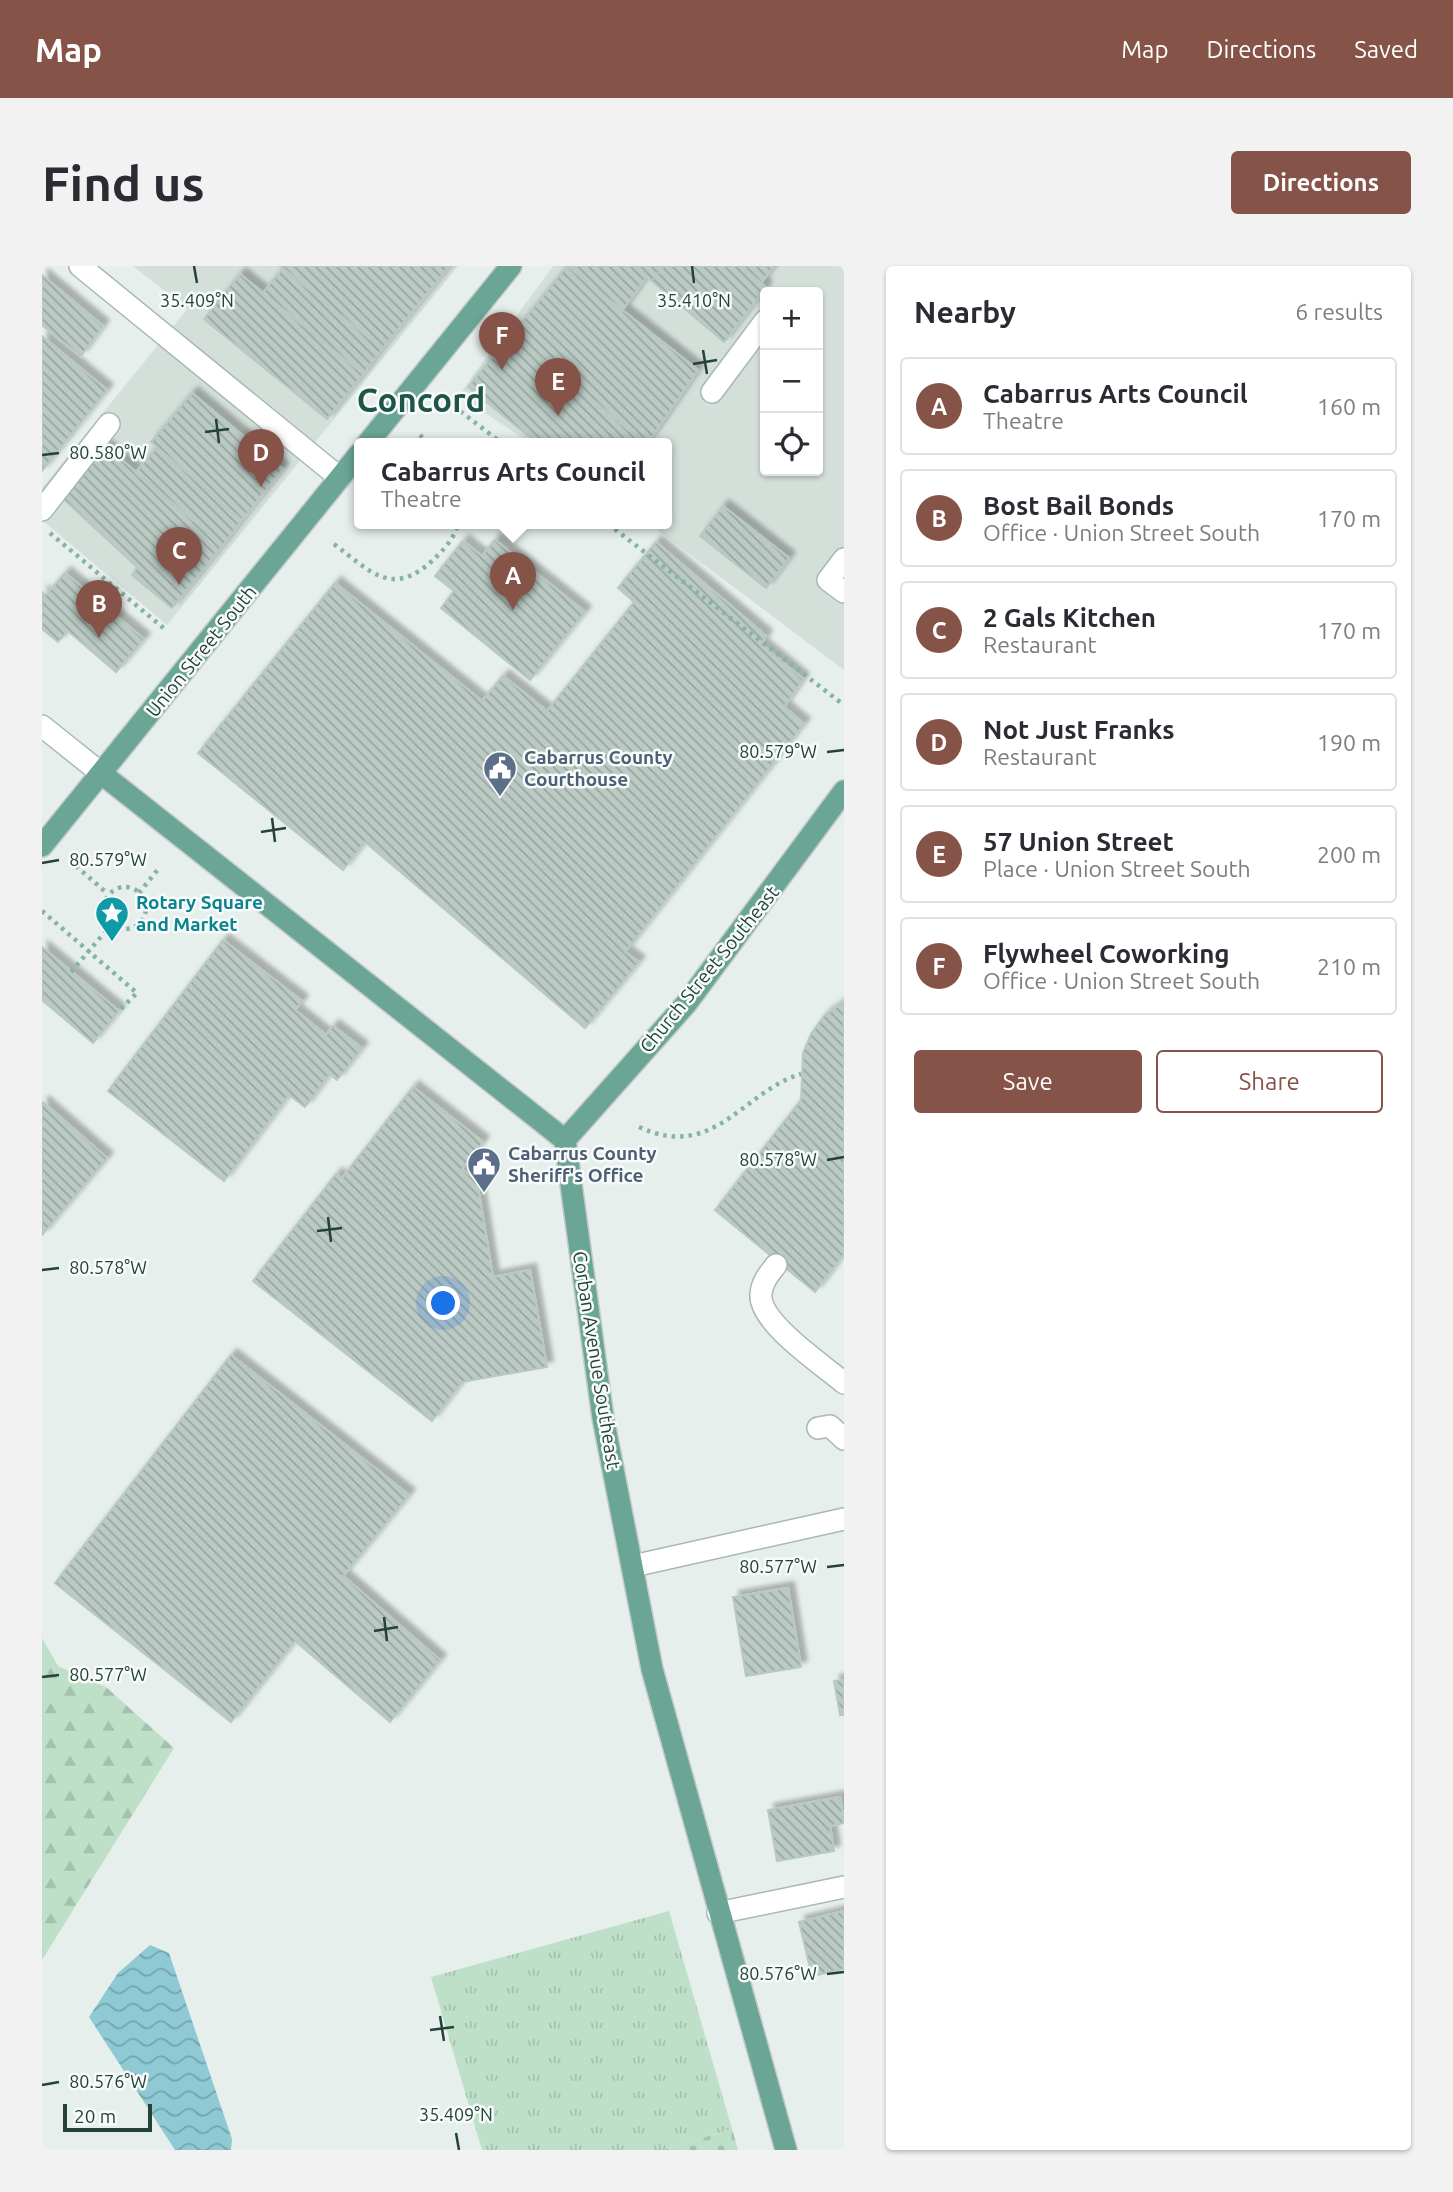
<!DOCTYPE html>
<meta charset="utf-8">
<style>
:root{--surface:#fff;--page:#f2f2f3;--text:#2b2b33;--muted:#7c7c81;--line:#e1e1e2;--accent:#855347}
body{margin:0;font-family:Ubuntu,sans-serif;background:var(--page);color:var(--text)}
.controls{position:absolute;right:21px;top:21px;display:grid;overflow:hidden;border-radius:7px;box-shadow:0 2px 5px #0004}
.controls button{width:63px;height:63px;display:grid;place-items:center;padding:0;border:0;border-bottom:2px solid var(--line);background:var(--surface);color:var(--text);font:35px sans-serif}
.scale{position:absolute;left:21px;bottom:18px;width:89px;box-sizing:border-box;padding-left:7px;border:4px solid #24423a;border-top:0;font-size:19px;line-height:24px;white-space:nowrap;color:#24423a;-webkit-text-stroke:5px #f7fbf9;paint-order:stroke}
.you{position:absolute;left:402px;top:1038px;width:24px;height:24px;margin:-18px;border:5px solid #fff;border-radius:50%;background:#1a73e8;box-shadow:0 0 0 10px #1a73e833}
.badge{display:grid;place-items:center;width:46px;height:46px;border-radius:50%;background:var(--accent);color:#fff;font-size:23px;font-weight:700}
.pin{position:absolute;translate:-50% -58px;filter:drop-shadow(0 2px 4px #0008)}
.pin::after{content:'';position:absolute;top:37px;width:24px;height:21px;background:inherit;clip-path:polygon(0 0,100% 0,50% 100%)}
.popup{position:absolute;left:312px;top:172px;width:318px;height:91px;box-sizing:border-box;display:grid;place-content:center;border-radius:7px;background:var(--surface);filter:drop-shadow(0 2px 5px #0005);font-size:23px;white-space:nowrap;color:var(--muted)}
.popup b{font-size:26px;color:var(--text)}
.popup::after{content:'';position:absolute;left:50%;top:100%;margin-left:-14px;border:14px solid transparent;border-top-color:var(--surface)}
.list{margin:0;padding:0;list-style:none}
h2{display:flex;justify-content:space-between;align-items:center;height:91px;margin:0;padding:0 28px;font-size:30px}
h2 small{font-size:23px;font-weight:400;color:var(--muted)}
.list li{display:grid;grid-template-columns:46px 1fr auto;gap:21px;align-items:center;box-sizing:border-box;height:98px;margin:0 14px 14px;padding:0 14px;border:2px solid var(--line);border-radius:7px}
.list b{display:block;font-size:26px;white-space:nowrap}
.list p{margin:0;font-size:23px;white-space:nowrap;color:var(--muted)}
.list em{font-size:23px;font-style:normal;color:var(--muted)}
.actions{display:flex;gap:14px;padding:21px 28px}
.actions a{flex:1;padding:16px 0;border:2px solid var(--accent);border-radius:7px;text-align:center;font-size:24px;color:var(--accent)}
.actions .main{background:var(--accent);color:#fff}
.icon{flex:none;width:38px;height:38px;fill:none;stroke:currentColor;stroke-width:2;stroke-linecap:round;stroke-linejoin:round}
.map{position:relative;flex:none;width:802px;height:1884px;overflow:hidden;border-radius:7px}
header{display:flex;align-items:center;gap:42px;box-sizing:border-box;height:98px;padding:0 35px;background:var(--accent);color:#fff}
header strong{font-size:33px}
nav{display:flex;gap:38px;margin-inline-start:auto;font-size:24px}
.intro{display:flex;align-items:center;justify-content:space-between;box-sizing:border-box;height:168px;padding:0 42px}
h1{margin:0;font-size:49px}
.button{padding:18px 32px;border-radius:7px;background:var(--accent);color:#fff;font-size:24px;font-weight:700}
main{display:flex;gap:42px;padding:0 42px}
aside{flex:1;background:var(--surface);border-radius:7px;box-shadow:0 2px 5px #0004}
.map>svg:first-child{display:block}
.built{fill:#d4dfda;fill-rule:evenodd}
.grass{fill:url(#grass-tufts)}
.forest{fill:url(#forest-firs)}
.cemetery{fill:url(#cemetery-stones)}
.water{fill:url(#water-waves)}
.building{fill:url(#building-back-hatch);stroke:#b8c9c2;stroke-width:2;filter:url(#shadow)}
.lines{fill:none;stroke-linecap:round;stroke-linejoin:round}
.minor-casing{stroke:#a8b8b2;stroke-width:24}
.major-casing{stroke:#c2cac8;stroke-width:24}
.path{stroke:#86b3a5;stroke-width:4.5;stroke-dasharray:3.5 5;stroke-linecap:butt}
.minor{stroke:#fff;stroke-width:21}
.major{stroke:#6aa596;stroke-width:21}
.ticks{fill:none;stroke:#24423a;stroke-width:2.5}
.labels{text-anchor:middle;stroke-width:5;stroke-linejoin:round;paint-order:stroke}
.street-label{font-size:19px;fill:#24423a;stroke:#f7fbf9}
.service-label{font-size:19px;font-weight:bold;fill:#4e5e75;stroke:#f7fbf9;text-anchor:start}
.culture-label{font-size:19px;font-weight:bold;fill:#0d838f;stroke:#f7fbf9;text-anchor:start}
.town-label{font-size:33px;font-weight:bold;fill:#1f5548;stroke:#f7fbf9}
.ticks-label{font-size:18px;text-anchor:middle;fill:#24423a;stroke:#f7fbf9;stroke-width:5;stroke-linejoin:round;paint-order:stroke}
</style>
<header>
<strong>Map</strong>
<nav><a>Map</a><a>Directions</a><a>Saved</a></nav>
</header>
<div class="intro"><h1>Find us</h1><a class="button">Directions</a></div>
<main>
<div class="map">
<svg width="802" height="1884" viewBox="0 0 802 1884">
<defs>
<pattern id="grass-tufts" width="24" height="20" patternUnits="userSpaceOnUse" patternTransform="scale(1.75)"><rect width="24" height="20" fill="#bfe0c8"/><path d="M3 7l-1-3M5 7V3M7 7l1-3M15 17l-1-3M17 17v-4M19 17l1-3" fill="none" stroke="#a4c1ad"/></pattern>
<pattern id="forest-firs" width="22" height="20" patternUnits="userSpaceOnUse" patternTransform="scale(1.75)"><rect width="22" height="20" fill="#bfe0c8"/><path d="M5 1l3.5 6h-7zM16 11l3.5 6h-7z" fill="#a4c1ad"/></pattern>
<pattern id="cemetery-stones" width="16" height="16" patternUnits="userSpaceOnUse" patternTransform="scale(1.75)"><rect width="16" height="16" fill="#bfe0c8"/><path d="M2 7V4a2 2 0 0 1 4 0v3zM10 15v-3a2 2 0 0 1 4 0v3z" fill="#a4c1ad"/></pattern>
<pattern id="water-waves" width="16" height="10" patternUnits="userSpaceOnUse" patternTransform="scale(1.75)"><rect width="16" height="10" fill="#8ec9d4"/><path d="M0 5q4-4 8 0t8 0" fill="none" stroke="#74a5ad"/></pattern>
<pattern id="building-back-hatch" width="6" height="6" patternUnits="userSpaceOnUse" patternTransform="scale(1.75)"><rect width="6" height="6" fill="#bbcac4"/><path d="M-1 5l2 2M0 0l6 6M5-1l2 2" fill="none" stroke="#98a6a0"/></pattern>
<filter id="shadow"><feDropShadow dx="6" dy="-6" stdDeviation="2" flood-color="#0004"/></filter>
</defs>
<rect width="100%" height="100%" fill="#e6efeb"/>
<path class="built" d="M91,0H416L125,359L0,254V222L145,43Z
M511,0H802V404L608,258H625V178H489L417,129ZM723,26H776V205H723Z"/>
<path class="grass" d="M627,1645L690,1863L621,1884H440L389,1711Z"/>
<path class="forest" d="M0,1372L16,1400L64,1421L132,1482L0,1694Z"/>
<path class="cemetery" d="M690,1863L696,1884H621Z"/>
<path class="water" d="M108,1679L127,1687L190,1873L189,1884H133L47,1751L76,1707Z"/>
<path class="building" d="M238,0H381L397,13L340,83Z
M381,0H407L397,13Z
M525,0L656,104L605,178L470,68Z
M528,0H593L605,10L580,45Z
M593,0H622L610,15Z
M622,0H699L724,21L682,76L610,15Z
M699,0H732L719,17Z
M241,2L340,83L321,108L221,27Z
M198,8L321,108L285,153L162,53Z
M0,9L61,60L39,90L0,59Z
M470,68L603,178H496L426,121Z
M0,70L65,124L0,205Z
M150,127L241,203L200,254L109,176Z
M62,179L181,279L130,342L90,309L95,301L18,230Z
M115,181L200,254L181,279L93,207Z
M681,240L747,292L724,322L658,270Z
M453,274L543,346L488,414L399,342L412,325L393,310L421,275L440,290Z
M614,276L724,370L719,378L761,413L742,441L762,458L583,686L597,696L543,762L323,576L301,604L156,487L293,317L440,435L461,410L505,445L592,336L576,322Z
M23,307L102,373L74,406L26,365L16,376L0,363V326L4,329Z
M181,674L260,735L253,744L284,769L291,760L320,782L295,814L288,808L263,841L247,829L182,915L66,825Z
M0,681L77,745L51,777L0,734Z
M802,736V988L773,1026L673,944L759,834L761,787L769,768L782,750Z
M371,821L441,876L420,903L435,915L451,1011L488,1004L505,1101L420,1116L390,1155L211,1015L294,908L300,912Z
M1,836L65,892L0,969V837Z
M189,1089L367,1229L301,1310L398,1394L348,1456L253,1375L189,1456L13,1317Z
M746,1322L759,1401L704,1410L691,1331Z
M802,1414V1449H798L792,1415Z
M798,1531L802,1557L788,1560L792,1585L735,1595L726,1544Z
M802,1645V1703L770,1710L757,1656Z"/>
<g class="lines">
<g class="minor-casing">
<path id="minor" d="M38,0L298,212
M670,126L723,55
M0,244L67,158
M802,293L786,314L802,326
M0,460L60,508
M734,999C727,1008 720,1016 719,1028C716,1056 781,1099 802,1117
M776,1162L788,1160L802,1173
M591,1300L802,1253
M676,1647L802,1621"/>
</g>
<g class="major-casing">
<path id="major" d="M325,178L469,0
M60,508L523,874L561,1152L610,1403L744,1884
M0,580L317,188
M523,874L644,738L802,525"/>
</g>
<path class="path" d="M405,135L461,178
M378,169L386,178
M566,258L802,439
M8,267L125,365
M292,278C329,306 350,332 391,294C401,285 413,271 416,258
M34,600L66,628
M62 642a21 21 0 1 1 42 0a21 21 0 1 1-42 0Z
M97,627L117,602
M0,645L95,727L77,745
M29,706L69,659
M597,861C672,896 701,825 759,808"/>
<use href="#minor" class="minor"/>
<use href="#major" class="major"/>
</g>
<path class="ticks" d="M152,0L155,17M650,0L652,17M661,84L665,108M651,98L675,94M174,153L177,177M163,166L187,163M0,189L17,187M785,486L802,484M230,552L233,576M219,566L244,562M0,597L17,594M785,894L802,891M286,951L289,976M275,965L300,962M0,1004L17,1002M785,1301L802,1299M342,1351L345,1375M332,1365L356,1361M0,1411L17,1409M785,1708L802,1706M398,1750L402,1775M388,1764L412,1761M0,1819L17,1816M414,1867L417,1884"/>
<defs>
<g id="civic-pin" transform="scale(1.75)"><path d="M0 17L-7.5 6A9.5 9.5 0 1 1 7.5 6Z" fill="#5c6f8a" stroke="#f7fbf9"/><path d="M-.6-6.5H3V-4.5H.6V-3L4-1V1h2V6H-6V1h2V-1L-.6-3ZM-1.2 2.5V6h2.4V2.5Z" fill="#fff"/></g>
<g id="sight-pin" transform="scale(1.75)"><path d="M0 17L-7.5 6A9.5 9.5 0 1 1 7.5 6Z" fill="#0f9aa8" stroke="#f7fbf9"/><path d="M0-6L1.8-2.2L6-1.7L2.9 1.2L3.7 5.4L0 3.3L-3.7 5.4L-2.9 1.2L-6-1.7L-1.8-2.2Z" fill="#fff"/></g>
</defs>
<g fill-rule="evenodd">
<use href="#civic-pin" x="458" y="502"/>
<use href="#sight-pin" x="70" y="647"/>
<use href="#civic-pin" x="442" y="898"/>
</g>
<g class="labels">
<g class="street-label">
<text transform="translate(159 385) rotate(-51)" y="7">Union Street South</text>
<text transform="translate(667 703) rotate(-51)" y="7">Church Street Southeast</text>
<text transform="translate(555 1094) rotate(81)" y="7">Corban Avenue Southeast</text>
</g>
<g class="service-label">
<text x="482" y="498">Cabarrus County<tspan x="482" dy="22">Courthouse</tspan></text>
<text x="466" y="894">Cabarrus County<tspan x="466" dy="22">Sheriff's Office</tspan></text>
</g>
<g class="culture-label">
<text x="94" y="643">Rotary Square<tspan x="94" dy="22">and Market</tspan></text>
</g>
<g class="town-label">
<text x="379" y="146">Concord</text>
</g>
</g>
<g class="ticks-label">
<text x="155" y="41">35.409°N</text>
<text x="652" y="41">35.410°N</text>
<text x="66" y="193">80.580°W</text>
<text x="736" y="492">80.579°W</text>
<text x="66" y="600">80.579°W</text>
<text x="736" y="900">80.578°W</text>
<text x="66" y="1008">80.578°W</text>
<text x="736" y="1307">80.577°W</text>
<text x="66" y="1415">80.577°W</text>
<text x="736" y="1714">80.576°W</text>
<text x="66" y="1822">80.576°W</text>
<text x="414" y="1855">35.409°N</text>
</g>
</svg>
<div class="controls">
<button>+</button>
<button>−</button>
<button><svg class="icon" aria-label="locate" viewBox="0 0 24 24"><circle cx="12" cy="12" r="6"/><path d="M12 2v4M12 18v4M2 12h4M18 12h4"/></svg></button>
</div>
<div class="scale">20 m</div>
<div class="you"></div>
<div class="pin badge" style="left:471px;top:344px">A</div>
<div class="popup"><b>Cabarrus Arts Council</b>Theatre</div>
<div class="pin badge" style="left:57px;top:372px">B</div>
<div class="pin badge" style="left:137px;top:319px">C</div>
<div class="pin badge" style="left:219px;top:221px">D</div>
<div class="pin badge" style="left:516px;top:150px">E</div>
<div class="pin badge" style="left:460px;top:104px">F</div>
</div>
<aside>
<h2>Nearby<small>6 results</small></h2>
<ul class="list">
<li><span class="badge">A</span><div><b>Cabarrus Arts Council</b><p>Theatre</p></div><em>160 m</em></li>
<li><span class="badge">B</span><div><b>Bost Bail Bonds</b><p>Office · Union Street South</p></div><em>170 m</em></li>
<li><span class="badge">C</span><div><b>2 Gals Kitchen</b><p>Restaurant</p></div><em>170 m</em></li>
<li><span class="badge">D</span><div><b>Not Just Franks</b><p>Restaurant</p></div><em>190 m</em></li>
<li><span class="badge">E</span><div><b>57 Union Street</b><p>Place · Union Street South</p></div><em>200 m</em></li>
<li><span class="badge">F</span><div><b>Flywheel Coworking</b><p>Office · Union Street South</p></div><em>210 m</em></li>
</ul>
<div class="actions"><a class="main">Save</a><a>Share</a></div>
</aside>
</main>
